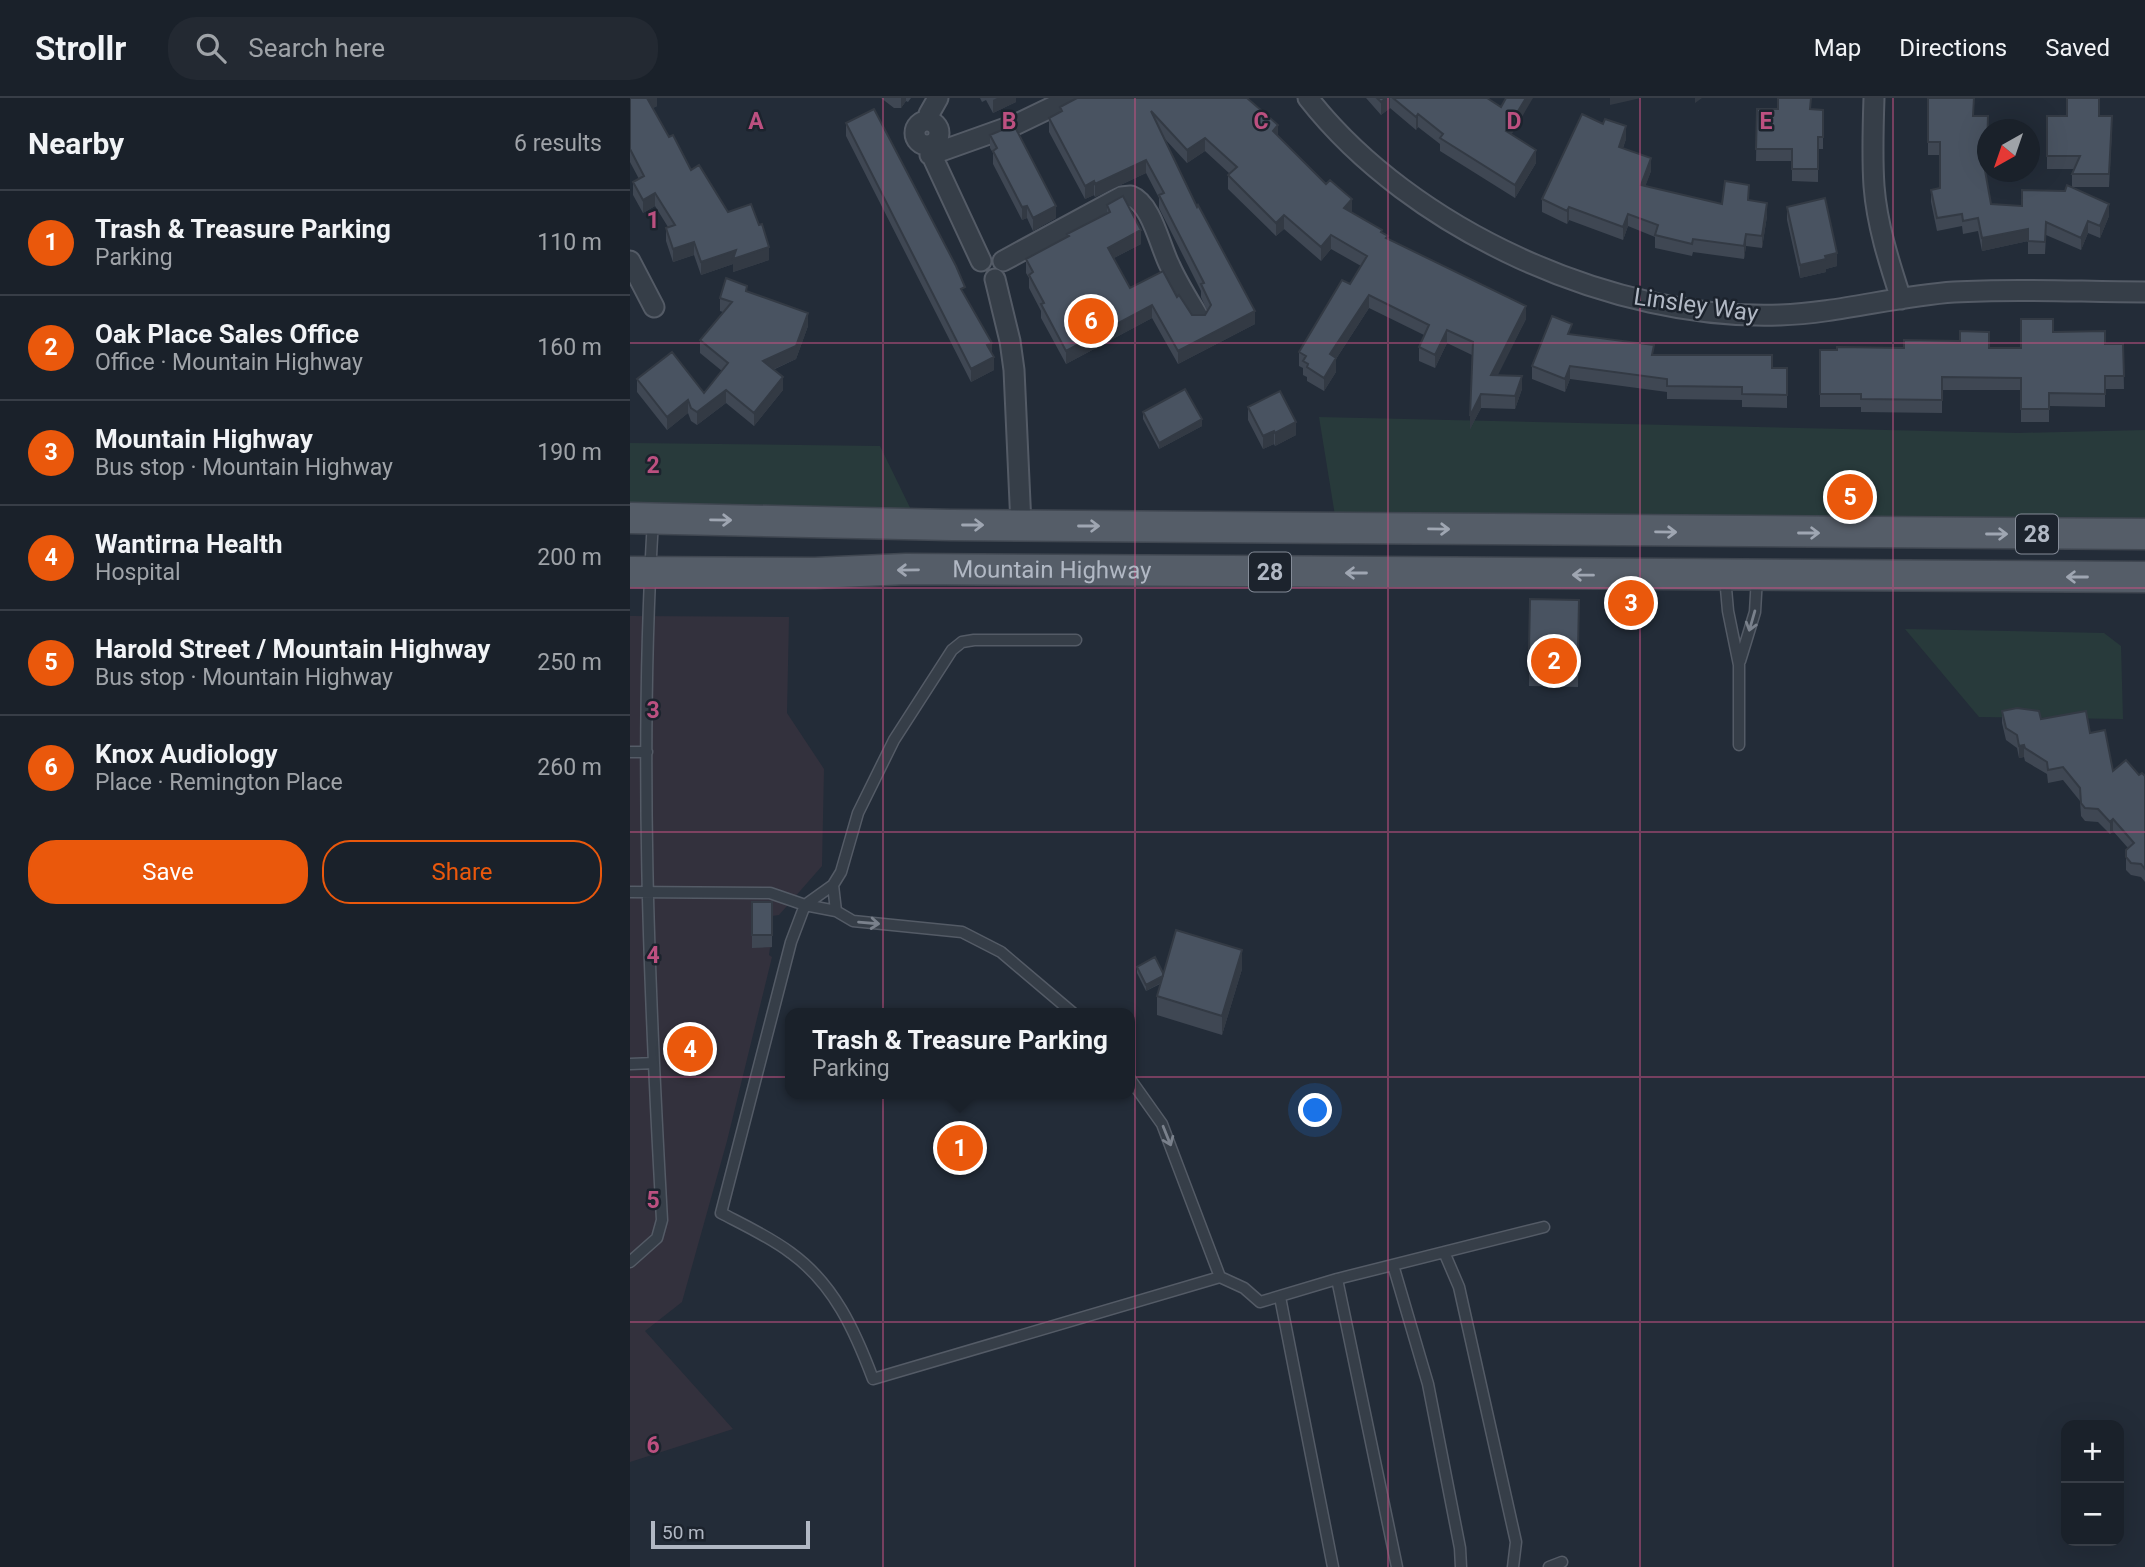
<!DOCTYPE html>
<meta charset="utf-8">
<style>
:root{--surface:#1a212a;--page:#232932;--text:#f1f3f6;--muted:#9fa3a8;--line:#383e47;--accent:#ea580c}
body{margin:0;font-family:Roboto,sans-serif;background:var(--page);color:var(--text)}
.controls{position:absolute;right:21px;bottom:21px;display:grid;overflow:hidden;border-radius:14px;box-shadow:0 7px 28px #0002}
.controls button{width:63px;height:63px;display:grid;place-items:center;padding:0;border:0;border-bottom:2px solid var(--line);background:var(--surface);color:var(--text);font:35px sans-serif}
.compass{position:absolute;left:1347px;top:21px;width:63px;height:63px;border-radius:50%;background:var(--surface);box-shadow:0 7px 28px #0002;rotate:220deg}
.scale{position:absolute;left:21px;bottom:18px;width:159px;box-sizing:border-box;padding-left:7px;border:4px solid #b1b8c4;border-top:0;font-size:19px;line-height:24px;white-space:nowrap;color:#b1b8c4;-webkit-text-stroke:5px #1c232d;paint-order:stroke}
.you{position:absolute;left:686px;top:1013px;width:24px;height:24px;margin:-18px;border:5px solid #fff;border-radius:50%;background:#1a73e8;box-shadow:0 0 0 10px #1a73e833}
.badge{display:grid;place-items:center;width:46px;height:46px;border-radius:50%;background:var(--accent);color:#fff;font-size:23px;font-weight:700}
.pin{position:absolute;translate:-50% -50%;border:4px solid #fff;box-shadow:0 2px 7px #0006}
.popup{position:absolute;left:155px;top:910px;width:350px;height:91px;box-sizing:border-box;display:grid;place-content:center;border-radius:14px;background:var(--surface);filter:drop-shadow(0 2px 5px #0005);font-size:23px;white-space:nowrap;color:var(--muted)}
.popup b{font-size:26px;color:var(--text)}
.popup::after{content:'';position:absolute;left:50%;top:100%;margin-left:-14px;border:14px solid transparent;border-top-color:var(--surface)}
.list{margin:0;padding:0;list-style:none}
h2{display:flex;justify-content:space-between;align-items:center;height:91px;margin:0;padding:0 28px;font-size:30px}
h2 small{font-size:23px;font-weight:400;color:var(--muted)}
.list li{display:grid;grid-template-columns:46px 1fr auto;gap:21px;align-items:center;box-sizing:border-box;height:105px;padding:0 28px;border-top:2px solid var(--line)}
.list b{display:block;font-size:26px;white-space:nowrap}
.list p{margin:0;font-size:23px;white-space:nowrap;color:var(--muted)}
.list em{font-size:23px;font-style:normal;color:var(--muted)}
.actions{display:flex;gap:14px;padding:21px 28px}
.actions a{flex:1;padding:16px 0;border:2px solid var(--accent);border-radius:28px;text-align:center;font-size:24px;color:var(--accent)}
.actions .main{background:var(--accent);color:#fff}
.icon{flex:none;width:38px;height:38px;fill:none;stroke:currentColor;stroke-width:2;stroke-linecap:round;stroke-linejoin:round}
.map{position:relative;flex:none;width:1515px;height:1469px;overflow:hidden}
header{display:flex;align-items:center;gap:42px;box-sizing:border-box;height:98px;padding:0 35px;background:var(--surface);border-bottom:2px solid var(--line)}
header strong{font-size:33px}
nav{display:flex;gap:38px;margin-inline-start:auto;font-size:24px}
.search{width:490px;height:63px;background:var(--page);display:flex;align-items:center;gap:18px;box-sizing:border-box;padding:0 24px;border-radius:28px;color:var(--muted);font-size:26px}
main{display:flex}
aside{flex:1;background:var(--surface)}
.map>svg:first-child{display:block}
.medical{fill:#33313d}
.green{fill:#283a3b}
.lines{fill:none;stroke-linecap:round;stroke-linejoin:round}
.service-casing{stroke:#545b66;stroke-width:13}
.minor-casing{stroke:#545b66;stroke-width:23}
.primary-casing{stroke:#404751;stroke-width:33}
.service{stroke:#363e48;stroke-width:10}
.minor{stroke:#363e48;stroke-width:19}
.primary{stroke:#555d68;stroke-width:30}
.wall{fill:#3f4753}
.shaded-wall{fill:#333a44}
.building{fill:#495361;stroke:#333a44;stroke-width:2}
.oneway{stroke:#9fa6b2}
.oneway2{stroke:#7a818c}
.grid{fill:none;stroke:#bc5080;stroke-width:2;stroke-opacity:0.55}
.labels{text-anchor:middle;stroke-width:5;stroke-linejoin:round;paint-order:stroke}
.shield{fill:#1c232d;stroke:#848b97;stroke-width:2}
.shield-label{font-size:23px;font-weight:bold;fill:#b1b8c4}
.street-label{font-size:24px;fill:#b1b8c4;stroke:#1c232d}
.grid-label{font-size:23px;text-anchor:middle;font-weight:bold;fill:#bc5080;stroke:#1c232d;stroke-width:5;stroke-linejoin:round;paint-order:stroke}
</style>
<header>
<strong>Strollr</strong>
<div class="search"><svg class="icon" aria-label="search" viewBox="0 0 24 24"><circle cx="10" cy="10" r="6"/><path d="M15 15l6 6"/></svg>Search here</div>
<nav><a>Map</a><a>Directions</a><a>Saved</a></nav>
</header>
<main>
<aside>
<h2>Nearby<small>6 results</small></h2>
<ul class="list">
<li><span class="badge">1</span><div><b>Trash &amp; Treasure Parking</b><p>Parking</p></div><em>110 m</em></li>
<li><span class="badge">2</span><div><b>Oak Place Sales Office</b><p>Office · Mountain Highway</p></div><em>160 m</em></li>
<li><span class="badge">3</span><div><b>Mountain Highway</b><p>Bus stop · Mountain Highway</p></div><em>190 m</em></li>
<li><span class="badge">4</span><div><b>Wantirna Health</b><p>Hospital</p></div><em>200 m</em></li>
<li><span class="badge">5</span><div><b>Harold Street / Mountain Highway</b><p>Bus stop · Mountain Highway</p></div><em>250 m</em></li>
<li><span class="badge">6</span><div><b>Knox Audiology</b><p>Place · Remington Place</p></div><em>260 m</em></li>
</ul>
<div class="actions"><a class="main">Save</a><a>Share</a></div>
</aside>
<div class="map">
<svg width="1515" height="1469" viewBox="0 0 1515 1469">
<rect width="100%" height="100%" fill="#232c38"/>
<path class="medical" d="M0,518L159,519L157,615L194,671L192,768L149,817L142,818V849L140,850L139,857L142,859L97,1043L52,1204L15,1233L103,1331L0,1364Z"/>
<path class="green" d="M689,319L1388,335L1515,332V436L707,430Z
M0,345L250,348L288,426L0,420Z
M1275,531L1474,535L1491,548L1493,621L1349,619Z"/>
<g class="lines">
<g class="service-casing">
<path id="service" d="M1095,479L1098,513L1109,567V647
M1110,563L1125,514L1127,479
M0,654H17
M203,787L206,813
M0,794L140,795L175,807L203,787L211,774L228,715L264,642L322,552L332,544L344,542H446
M443,915L371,854L332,834L223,823L206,813L175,807L161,844L91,1115C114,1127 140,1139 161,1155C204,1186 225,1233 243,1281L590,1179L614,1190L630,1204L707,1181L914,1129
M0,966L24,965
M500,981L532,1026L590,1179
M814,1154L829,1189L886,1444L883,1469
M0,1164L27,1140L32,1122C19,890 9,655 23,422
M763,1167L798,1286L830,1450L831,1469
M707,1181L767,1469
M650,1199L703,1469
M919,1469L932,1464"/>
</g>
<g class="minor-casing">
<path id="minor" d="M678,0C781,132 983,223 1150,217C1209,215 1265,198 1324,194C1387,190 1452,194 1515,194
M1244,0C1243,29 1242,59 1244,88C1247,127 1259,164 1271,201
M285 35a12 12 0 1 1 24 0a12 12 0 1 1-24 0Z
M298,23L299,16L308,0
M297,47L351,163
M300,57L387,26L441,0
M0,163L24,209
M373,163L491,99L501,98C522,106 530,149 540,168C548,186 559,203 569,220
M365,181L380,243L384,272L391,427"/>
</g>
<g class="primary-casing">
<g id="primary">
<path d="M0,420L321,427L1515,436"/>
<path id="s1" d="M0,474L185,475L276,471L1515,479"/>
</g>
</g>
<use href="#service" class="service"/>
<use href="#minor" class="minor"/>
<use href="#primary" class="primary"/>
</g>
<path class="wall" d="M0,0H27V8L23,10L39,39L61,72L139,162L103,174V166L71,177L64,157L43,164L36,143V130L38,129L25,108L13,115L3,97V84L9,81L0,64Z
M251,0H281L278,4L276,3L271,10H264Z
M350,0H386V4L363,15L356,2L352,4Z
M447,0L648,38L722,115L752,135L758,141L896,221L867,277L892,291L885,311L851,310L840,331L842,257L817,245L805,270L789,263V249L794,237L739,210L706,261V274L694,293L677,283V279L673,277V270L669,268V254L720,186L731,168L701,151L691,163L654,131L646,138L598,91V77L600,76L575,53L557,65L534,40L625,226L548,266L522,220L436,266L411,220V213L399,190V180L396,175V161L437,139V136L477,115V107L511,146L484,160L500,190L547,199L562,217H575L577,213L571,199V193L529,110V100L516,75L465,99L464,97L455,101L419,34V20L430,14V9Z
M736,0H857L881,37L906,65L885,100L810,53V46L788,29L786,32L760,10L751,17Z
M1148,0H1181V11L1193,12V51H1188V84L1162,83V63H1126L1127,11H1148Z
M1298,0L1344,18L1357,32V63H1353L1361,106L1479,118L1470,140L1458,135L1451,152L1416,137L1415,156H1398V143L1352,153L1348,133L1333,136L1332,128L1307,133L1301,104V92L1310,90V57H1298Z
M1417,18H1469L1482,31L1479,89H1442V76L1445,71H1417Z
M216,25L335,198L362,256L364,272L341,284L216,38Z
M360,37L426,120L403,133L397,120L392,122L363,66V55L360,50Z
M996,41L993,50L1021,73L1015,88L1092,106L1119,103L1137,118L1132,150L1116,148L1114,161L1063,154L1062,158L1025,150V139L998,128L993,142L939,122L937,126L912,114V101Z
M1157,109L1207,168L1196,171V174L1170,180L1157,122Z
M117,194L178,228L166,261L143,272L153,292L124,328L96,305L67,327L61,323L58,315L37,332L7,294V281L74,295L92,273L70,255V242L93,214L90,213V200Z
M1423,234L1475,246H1493L1494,291H1475V309L1419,308V324H1391V292H1312V315L1231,314V309H1190V252L1274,250H1391Z
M942,236L1024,257L1142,270H1157V310L1112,309V302L1037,301V294L940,281L935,294L902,281V268Z
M618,309L666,337L645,348L644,346L633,351L618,322Z
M513,314L572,328L529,351L513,321Z
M900,501L949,502L948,589L899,588Z
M1372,613L1411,621L1460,635L1483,673L1515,678V784L1511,779L1501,777L1496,772V752L1498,750L1483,733L1480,736L1468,724L1455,723L1451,718L1450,703L1433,682L1418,685L1417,676L1395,663L1394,659L1389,660L1387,650L1376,642L1372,625Z
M122,804H142V849L122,850Z
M507,869L533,875L612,871L592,937L527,917V898L530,886L516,893L507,875Z"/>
<path class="shaded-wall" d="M17,0H27V8L17,13Z
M271,0H276V3L271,10Z
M367,0H386V4L363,15V2Z
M756,0H760V10L751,17V4Z
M896,0H903L876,46V33Z
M980,0H1011L980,7Z
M1065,0H1072L1065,5Z
M788,16V29L786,32V19Z
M648,27V41L643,33Z
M996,28V41L989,61V49Z
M575,40V53L557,65V52Z
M906,52V65L885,100V87Z
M1021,60V73L1011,100V87Z
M516,62V75L465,99V86Z
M464,83V97L455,101V88Z
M25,95V108L13,115V102Z
M722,101V114L714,124V110Z
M1137,105V118L1132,150V138Z
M1479,106V118L1470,140V128Z
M397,108V120L392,122V109Z
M426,108V120L403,133V120Z
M939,109V122L937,126V113Z
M998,116V128L993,142V129Z
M654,117V131L646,138V125Z
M1458,123V135L1451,152V140Z
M1398,131V143L1352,153V140Z
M511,132V146L478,163V150Z
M1116,136V148L1114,161V148Z
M701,137V151L691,163V149Z
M64,144V157L43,164V151Z
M139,149V162L103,174V166L71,177V164L106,152Z
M1207,155V168L1196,171V174L1170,180V167L1195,158Z
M739,197V210L706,261V274L694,293V280L700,256Z
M522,207V220L436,266V253Z
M896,208V221L861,291V277Z
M625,213V226L548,266V253Z
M178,215V228L166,261L133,276V263Z
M817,232V245L805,270V257Z
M362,245V258L357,247Z
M364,259V272L341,284V271Z
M940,268V281L935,294V281Z
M892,278V291L885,311V298Z
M153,279V292L124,328V315Z
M96,292V305L67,327V314Z
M851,296V310L840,331V318Z
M58,302V315L37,332V319Z
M572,321V328L529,351V345Z
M666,324V337L645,348V335Z
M644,333V346L633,351V338Z
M1394,647V659L1389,660V648Z
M1483,721V733L1480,736V724Z
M612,852V871L592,937V918Z
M534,877V883L516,893V887Z"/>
<path class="building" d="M0,0H17L39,39L43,37L61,72L69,67L98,114L121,106L129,127L132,126L139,149L103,161L106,152L71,164L64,144L43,151L36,130L45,127L25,95L13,102L3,84L14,78L0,51Z
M447,0H617L648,27L643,33L696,86L700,82L722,101L714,110L752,132L751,134L758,138L756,140L896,208L861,277L892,278L885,298L851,296L840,318L843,244L817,232L805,257L789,249L799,227L739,197L700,256L706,260L694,280L677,269L678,266L673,263L676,258L669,254L712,182L720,186L737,158L701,137L691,149L654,117L646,125L598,77L607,69L575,40L557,52L521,13L567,109L568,107L625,213L548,253L522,207L436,253L411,206L414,205L399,177L403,174L396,161L439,138L437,136L480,114L477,107L493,98L511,132L478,150L500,190L533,173L547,199L549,197L562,217H575L581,207L571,186L574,185L529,97L534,95L516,62L465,86L464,83L455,88L419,20L432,13L430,9Z
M747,0H756L751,4Z
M763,0H857L871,9L876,0H896L876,33L906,52L885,87L810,40L813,36L788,16L786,19Z
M1148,0H1181L1180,11L1193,12V39H1188V71H1162V51H1126L1127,11H1148Z
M1298,0H1344L1343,18H1358L1357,50H1351L1361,106L1392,108V92L1435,93L1437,87L1479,106L1470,128L1458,123L1451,140L1416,124L1415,144L1398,143V131L1352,140L1348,120L1333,123L1332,116L1307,120L1301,92L1310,90V44H1298Z
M1437,0H1469V18H1482L1479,76H1442L1450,58H1417V18H1437Z
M244,11L326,168L335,189L331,191L362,245L357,247L364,259L341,271L216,25Z
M952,16L973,26L975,21L996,28L989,49L1021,60L1011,87L1092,106L1095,83L1119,87L1118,102L1137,105L1132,138L1116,136L1114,148L1063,141L1062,146L1025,137L1028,127L998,116L993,129L939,109L937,113L912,101Z
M384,27L426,108L403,120L397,108L392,109L363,53L367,50L360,37Z
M1195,100L1207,155L1195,158L1196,161L1170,167L1157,109Z
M96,180L117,188L116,193L178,215L166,248L133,263L153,279L124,315L96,292L67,314L61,310L58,302L37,319L7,281L42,254L74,295L98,265L70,242L102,204L90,200Z
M922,218L942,226L938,236L1024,247L1022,257H1142V270H1157V297L1112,296V289L1037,288V281L940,268L935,281L902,268Z
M1391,221H1423V234L1475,233V246H1493L1494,278H1475V296L1419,295V311H1391V280L1312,279V302L1231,301V296H1190V252H1207V249L1274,250V242L1330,243V233L1359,234V250H1391Z
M555,291L572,321L529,345L513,314Z
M650,293L666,324L645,335L644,333L633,338L618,309Z
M900,501L949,502L948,552L899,551Z
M1387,610L1409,613L1411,621L1456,613L1460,635L1475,632L1483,673L1496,662L1509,677L1512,675L1515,678V771L1511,766L1501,765L1496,759V752L1504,745L1483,721L1480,724L1468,711L1455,710L1451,705L1450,690L1433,669L1418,672L1417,664L1395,650L1394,647L1389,648L1387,637L1376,630L1372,613Z
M122,804H142V837H122Z
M546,832L612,852L592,918L527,898Z
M525,859L533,875V878L516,887L507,869Z"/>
<defs><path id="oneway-shaft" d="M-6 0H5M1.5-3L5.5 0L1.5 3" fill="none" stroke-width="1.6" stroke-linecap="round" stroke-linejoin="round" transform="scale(1.75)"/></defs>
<g class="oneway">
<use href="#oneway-shaft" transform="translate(91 422) rotate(1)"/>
<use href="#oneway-shaft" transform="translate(343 427)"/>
<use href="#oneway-shaft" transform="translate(459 428)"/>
<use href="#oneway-shaft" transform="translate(809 431) rotate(1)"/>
<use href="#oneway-shaft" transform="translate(1036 434) rotate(1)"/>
<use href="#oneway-shaft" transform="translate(1179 435)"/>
<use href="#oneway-shaft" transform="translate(1367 436)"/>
<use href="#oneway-shaft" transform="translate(278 472) rotate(179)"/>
<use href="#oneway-shaft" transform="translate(726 475) rotate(-180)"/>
<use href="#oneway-shaft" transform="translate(953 477) rotate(-179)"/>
<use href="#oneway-shaft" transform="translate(1447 479) rotate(180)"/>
</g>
<g class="oneway2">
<use href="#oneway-shaft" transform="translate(1122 523) rotate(106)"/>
<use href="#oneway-shaft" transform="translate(239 825) rotate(5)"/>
<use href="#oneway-shaft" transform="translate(537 1038) rotate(68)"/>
</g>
<path class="grid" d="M253,0V1469M505,0V1469M758,0V1469M1010,0V1469M1263,0V1469M0,245H1515M0,490H1515M0,734H1515M0,979H1515M0,1224H1515"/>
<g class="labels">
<g class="shield">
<rect x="1386" y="416.5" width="42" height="39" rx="5"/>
<rect x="619" y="454.5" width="42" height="39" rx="5"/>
</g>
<g class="shield-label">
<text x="1407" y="444">28</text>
<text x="640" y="482">28</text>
</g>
<g class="street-label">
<text transform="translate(1066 207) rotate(8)" y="8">Linsley Way</text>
<text dy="8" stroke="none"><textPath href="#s1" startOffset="422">Mountain Highway</textPath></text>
</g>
</g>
<g class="grid-label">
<text x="126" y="31">A</text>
<text x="379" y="31">B</text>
<text x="631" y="31">C</text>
<text x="884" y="31">D</text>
<text x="1136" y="31">E</text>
<text x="23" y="130">1</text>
<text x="23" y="375">2</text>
<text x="23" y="620">3</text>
<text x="23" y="865">4</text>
<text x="23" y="1110">5</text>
<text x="23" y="1355">6</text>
</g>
</svg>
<div class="controls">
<button>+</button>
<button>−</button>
</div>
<svg class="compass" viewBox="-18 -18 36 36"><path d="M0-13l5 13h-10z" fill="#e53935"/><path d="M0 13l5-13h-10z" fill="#9fa3a8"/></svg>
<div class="scale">50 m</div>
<div class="you"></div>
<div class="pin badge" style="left:330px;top:1050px">1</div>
<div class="popup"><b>Trash &amp; Treasure Parking</b>Parking</div>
<div class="pin badge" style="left:924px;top:563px">2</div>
<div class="pin badge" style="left:1001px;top:505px">3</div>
<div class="pin badge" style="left:60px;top:951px">4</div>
<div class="pin badge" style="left:1220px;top:399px">5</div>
<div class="pin badge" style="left:461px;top:223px">6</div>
</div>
</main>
